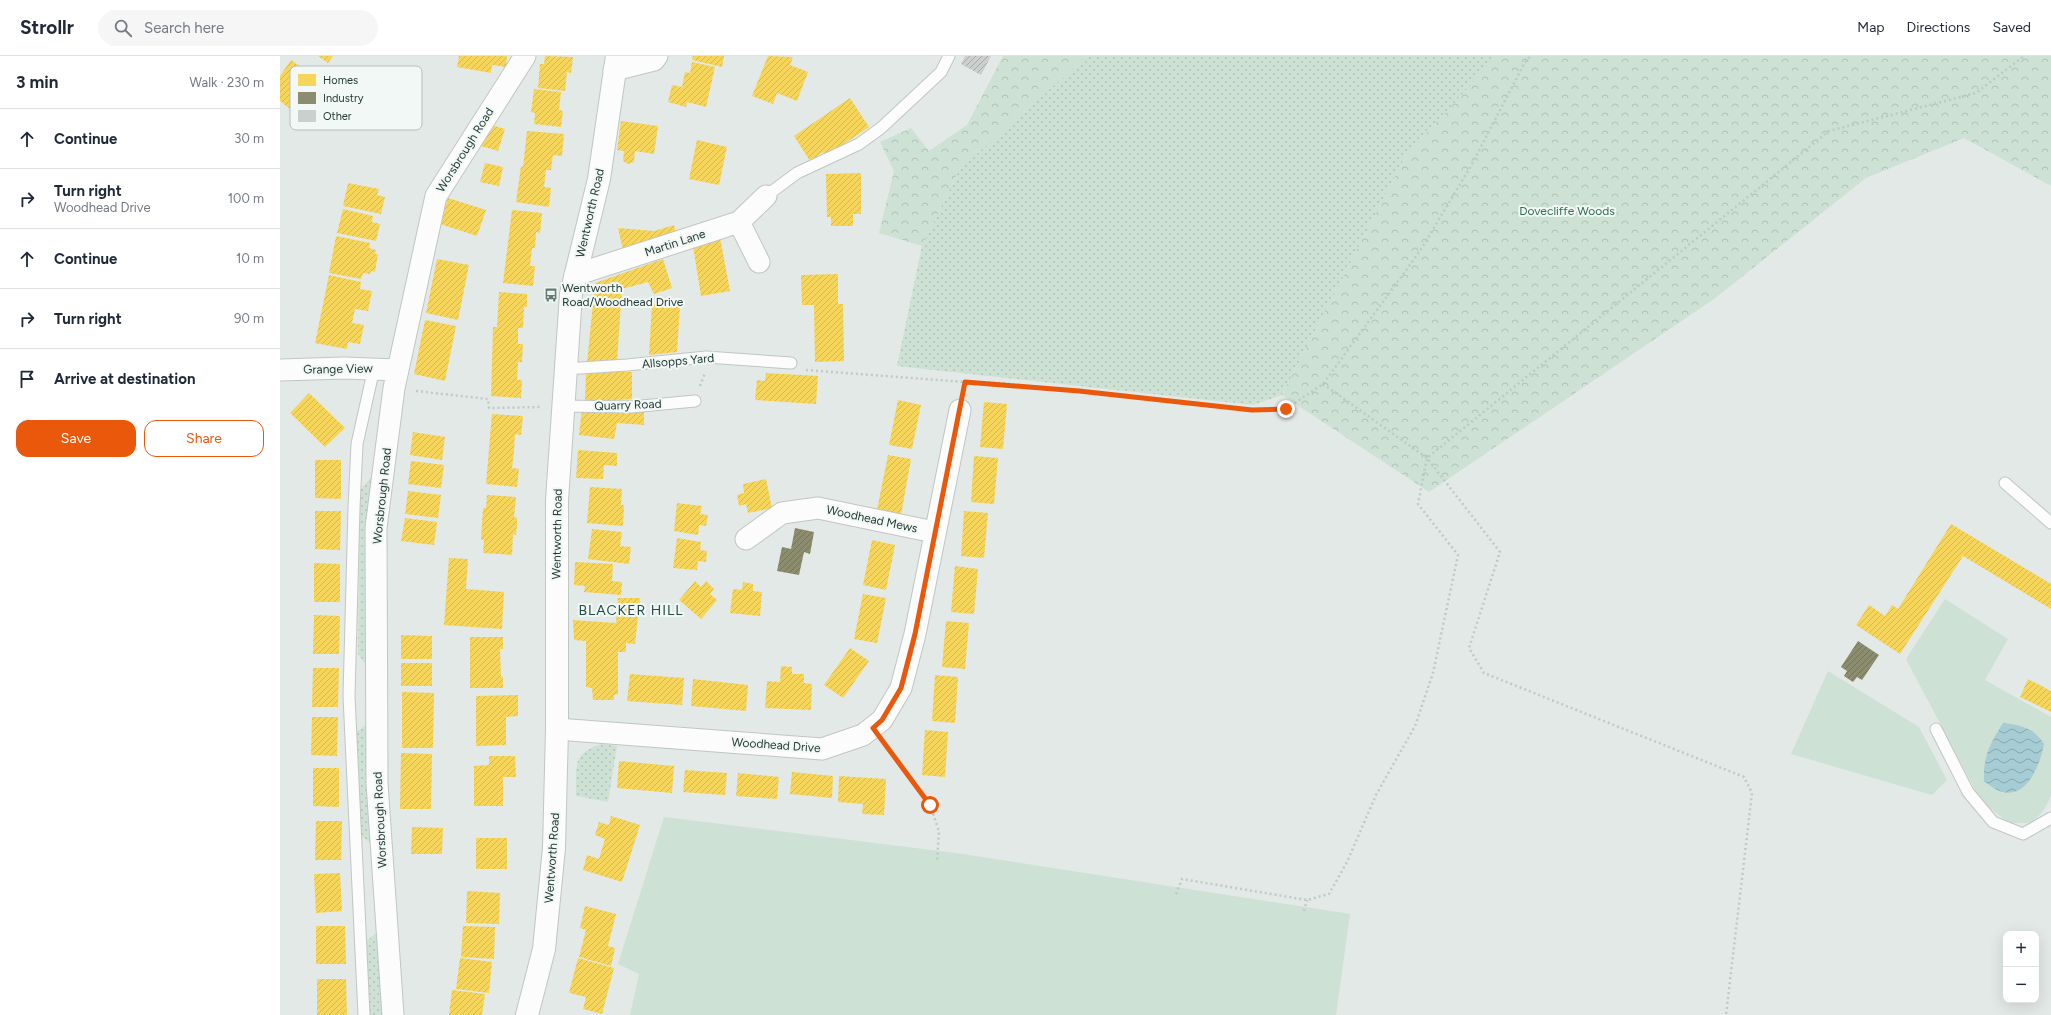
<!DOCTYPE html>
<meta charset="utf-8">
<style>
:root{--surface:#fff;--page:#f6f6f7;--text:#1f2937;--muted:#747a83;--line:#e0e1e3;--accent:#ea580c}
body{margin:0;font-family:Figtree,sans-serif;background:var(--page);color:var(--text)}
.controls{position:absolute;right:12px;bottom:12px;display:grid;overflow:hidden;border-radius:8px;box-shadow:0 4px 16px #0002}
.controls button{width:36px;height:36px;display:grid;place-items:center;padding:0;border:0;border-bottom:1px solid var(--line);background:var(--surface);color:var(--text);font:20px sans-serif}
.stop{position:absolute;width:12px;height:12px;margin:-9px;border:3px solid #ea580c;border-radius:50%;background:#fff}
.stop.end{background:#ea580c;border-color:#fff;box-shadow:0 1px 4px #0008}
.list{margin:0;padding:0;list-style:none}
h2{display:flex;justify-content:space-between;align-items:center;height:52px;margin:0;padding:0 16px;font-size:17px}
h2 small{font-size:13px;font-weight:400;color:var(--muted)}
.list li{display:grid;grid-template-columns:26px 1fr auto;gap:12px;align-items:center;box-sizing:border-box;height:60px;padding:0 16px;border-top:1px solid var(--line)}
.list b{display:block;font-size:15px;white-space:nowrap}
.list p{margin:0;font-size:13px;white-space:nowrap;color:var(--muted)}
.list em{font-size:13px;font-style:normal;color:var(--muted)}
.actions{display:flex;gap:8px;padding:12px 16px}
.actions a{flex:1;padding:9px 0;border:1px solid var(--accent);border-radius:12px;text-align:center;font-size:14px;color:var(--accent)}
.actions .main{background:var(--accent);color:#fff}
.icon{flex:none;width:22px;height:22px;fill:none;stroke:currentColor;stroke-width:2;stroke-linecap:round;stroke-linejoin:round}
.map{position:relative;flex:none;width:1771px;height:959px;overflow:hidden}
header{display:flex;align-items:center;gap:24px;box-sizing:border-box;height:56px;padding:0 20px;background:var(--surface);border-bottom:1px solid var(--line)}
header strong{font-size:19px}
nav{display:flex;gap:22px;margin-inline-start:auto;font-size:14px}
.search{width:280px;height:36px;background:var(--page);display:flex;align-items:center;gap:10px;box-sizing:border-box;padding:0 14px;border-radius:22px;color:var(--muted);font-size:15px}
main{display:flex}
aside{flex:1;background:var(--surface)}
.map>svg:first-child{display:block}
.grass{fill:url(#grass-dots)}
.forest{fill:url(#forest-crowns)}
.green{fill:#cde1d4}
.water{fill:url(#water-waves)}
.homes{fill:url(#homes-hatch)}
.industry{fill:url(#industry-hatch)}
.building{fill:url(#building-hatch)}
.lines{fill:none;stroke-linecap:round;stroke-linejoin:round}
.service-casing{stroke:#c0c6c3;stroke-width:13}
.minor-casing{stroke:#c0c6c3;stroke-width:23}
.tertiary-casing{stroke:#c0c6c3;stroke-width:24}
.path{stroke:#c0c9c6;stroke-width:2.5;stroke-dasharray:2 3;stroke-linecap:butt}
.service{stroke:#fbfcfb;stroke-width:11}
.minor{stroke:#fbfcfb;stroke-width:21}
.tertiary{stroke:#fbfcfb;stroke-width:22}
.route{stroke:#ea580c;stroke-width:5}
.labels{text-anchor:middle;stroke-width:4;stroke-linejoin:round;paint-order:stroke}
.street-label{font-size:12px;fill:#233b36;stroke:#f2f8f5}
.park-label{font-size:12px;fill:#2f6f4c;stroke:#f2f8f5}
.poi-label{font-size:12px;fill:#233b36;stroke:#f2f8f5;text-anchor:start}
.quarter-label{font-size:14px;letter-spacing:1px;fill:#204c43;stroke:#f2f8f5}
.key{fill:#f2f8f5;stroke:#b4bfbc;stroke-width:1}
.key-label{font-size:11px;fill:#233b36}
</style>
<header>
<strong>Strollr</strong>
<div class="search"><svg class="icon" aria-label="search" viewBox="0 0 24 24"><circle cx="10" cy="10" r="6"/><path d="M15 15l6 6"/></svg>Search here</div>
<nav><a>Map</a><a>Directions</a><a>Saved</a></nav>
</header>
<main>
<aside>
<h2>3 min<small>Walk · 230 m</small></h2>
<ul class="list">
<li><svg class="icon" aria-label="ahead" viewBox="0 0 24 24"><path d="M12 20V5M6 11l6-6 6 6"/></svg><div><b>Continue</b></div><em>30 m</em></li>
<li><svg class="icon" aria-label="right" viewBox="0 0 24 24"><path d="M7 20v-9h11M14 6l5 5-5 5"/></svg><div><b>Turn right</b><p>Woodhead Drive</p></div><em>100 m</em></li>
<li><svg class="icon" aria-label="ahead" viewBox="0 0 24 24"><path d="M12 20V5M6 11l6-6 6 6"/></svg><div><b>Continue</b></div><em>10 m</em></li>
<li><svg class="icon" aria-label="right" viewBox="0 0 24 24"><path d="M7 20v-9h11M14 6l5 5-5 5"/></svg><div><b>Turn right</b></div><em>90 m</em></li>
<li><svg class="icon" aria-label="arrive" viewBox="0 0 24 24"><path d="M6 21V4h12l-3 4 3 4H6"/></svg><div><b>Arrive at destination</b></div></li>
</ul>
<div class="actions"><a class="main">Save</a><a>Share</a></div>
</aside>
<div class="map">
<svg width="1771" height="959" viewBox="0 0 1771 959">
<defs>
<pattern id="grass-dots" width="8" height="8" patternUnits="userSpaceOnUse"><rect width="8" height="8" fill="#cde1d4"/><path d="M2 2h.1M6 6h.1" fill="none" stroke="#b0c2b7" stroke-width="1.8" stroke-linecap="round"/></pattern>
<pattern id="forest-crowns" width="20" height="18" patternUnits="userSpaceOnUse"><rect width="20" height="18" fill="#cde1d4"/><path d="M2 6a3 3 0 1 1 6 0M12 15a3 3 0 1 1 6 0" fill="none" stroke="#b0c2b7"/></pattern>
<pattern id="water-waves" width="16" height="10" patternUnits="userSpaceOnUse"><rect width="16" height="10" fill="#a6ccd4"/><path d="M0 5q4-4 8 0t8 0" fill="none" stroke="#87a7ad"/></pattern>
<pattern id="homes-hatch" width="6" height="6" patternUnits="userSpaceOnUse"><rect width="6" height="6" fill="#f6d55c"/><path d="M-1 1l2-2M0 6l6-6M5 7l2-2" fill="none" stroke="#d3b851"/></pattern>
<pattern id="industry-hatch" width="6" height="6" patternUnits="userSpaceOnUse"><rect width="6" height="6" fill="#8c8c6e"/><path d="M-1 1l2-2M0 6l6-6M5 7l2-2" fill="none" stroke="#72745b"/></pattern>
<pattern id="building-hatch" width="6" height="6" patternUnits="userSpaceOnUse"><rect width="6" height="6" fill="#cbd0ce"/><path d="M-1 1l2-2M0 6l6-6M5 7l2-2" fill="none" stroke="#a4aaa8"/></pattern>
</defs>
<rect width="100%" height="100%" fill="#e3e9e6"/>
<path class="grass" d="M807,0H1218L1126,99L1002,339L973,349L617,310L642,190L679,114Z
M93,419L92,617L78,598L80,434Z
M92,665L94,790L79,778L75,677Z
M322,688L337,690L328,746L296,740C297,713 290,697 322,688Z
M99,875L107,959H88L85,886Z"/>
<path class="forest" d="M723,0H807L679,114L642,190L599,177L614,115L600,86L631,72L649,95L687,69Z
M1218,0H1771V130L1684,82L1586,122L1434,243L1149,436L1002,339L1126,99Z"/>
<path class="green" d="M1665,543L1728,583L1705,624L1771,661V740L1764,754L1752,767H1729L1701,745L1626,603Z
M1548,615L1639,671L1667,724L1652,739L1511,698Z
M384,761L676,797L1070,858L1056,959H350L359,918L338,908Z"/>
<path class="water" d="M1723,667C1741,669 1754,672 1764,688C1760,709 1746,747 1717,734C1713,732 1708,728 1704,725C1703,700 1710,688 1723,667Z"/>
<path class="homes" d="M38,0H53L48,7Z
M179,0H227L226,11L212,9L211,17L177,11Z
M265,0L293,1L291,17L287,16L285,35L258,32L260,8H264Z
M413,0H444L442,11L412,4Z
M488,0L513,1L510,9L528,16L517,45L497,37L493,48L472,40Z
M11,4L34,20L10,53L0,45V20Z
M412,6L435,11L426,51L407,46L406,51L388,46L392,29L402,31L405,16L410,17Z
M254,33L281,36L279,54L283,55L281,71L254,68L255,57L251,56Z
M570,42L589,71L546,100L543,96L530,105L514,80Z
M341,65L378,70L374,98L355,95L354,106L348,108L343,105L344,95L337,94Z
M208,68L225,73L218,95L201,90Z
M247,75L284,78L282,100L273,99L271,114H266L264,131L271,132L269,151L236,146L241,110L243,111Z
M417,84L447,91L439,129L409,123Z
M205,107L223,111L219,130L200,126Z
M581,117V158H573V170H551V161H547L546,118Z
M68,127L99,133L97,139L105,141L101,158L63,150Z
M168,142L206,154L197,180L160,168Z
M63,153L93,160L92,166L100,168L96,185L57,177Z
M232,154L262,157L260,177L256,176L255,192H252L250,210H255L253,230L223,227Z
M394,169L397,182L344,198L338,172L374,175Z
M56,180L90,187L89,192L96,194L95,198H98L95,216L91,215L90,218L83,217L81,223L49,217Z
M440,181L450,235L421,240L413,190Z
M157,203L189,209L178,264L146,257Z
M383,203L392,232L374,238L368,226L342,233L337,305L307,307L315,227Z
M558,218V248H563L564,305L535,306L534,249H522L521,219Z
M49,219L81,226L80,233L92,235L88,255L75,253L72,267L84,269L80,288L68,286L67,293L35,287Z
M219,236L247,238V251H244L243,272H238V288H243L242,306H238L237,324H242L241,342L211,340L213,271H217Z
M372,248L400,250L397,296L369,299Z
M145,264L176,270L165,325L134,318Z
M306,316H352V343L305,346Z
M486,317L538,320L536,348L475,344L477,324L485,325Z
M29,337L65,372L45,391L10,357Z
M618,344L641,349L632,393L609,389Z
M704,346L727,348L723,393L700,391Z
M364,352V369L337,367L334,383L299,379L302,353Z
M212,358L243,360L241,379L235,378L234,395L232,412L239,413L237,431L206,428Z
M133,376L165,381L162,404L130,399Z
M298,394L337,397V410L324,409L323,423L296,422Z
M608,399L631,403L621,459L597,454Z
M694,400L718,402L714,448L691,446Z
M35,404H61V443L35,442Z
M131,405L164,409L161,432L128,428Z
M486,423L492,452L468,457L466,448L459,450L457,439L464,437L463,428Z
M310,431L342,433L341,449H344L343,470L307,467Z
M128,435L161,439L158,462L125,458Z
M207,439L236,441L234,461L237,462V469L236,479L233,478L232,499L203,497L204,484H201L202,467L203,452H206Z
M397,447L422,450L420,458L428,459L426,470L419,469L418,479L394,475Z
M35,455H61L60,494L35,493Z
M684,455L708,457L704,502L681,500Z
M125,462L157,466L154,489L121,485Z
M1671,468L1771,528V553L1683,500L1620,598L1576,569L1589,549L1605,560L1612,549L1618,553Z
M312,473L342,476L340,490L351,491L349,508L308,503Z
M397,482L421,486L420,494L427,495L426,506L418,505L417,514L393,512Z
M592,484L615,489L606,534L583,529Z
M169,502L188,503L186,533L224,536L222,573L164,569Z
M295,506L333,508L332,525L342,526L341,539L304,536L305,530L294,529Z
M34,507L60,508V546H34Z
M675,510L698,513L694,558L671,556Z
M415,525L421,531L426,525L434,533L430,538L437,544L421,563L399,544Z
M463,526L473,528V535L482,536L480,560L450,557L453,533L462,534Z
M583,538L606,542L597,587L574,583Z
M338,542H360L355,588L346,587V596H338V638L334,639V644H313L312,632L306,631V585L294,584L293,564L336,567Z
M34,559L60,560L59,598H33Z
M666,565L689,567L685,613L662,611Z
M121,579L152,580V603H121Z
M190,581H223V593H220L221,621H223V632H190Z
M570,592L589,605L563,642L544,629Z
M121,607H152V630H121Z
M501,610L512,611V618H524V627L532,628L531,654L485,652L487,625L500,626Z
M33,612H59L58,651H32Z
M350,618L404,622L402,649L347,645Z
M655,619L678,621L675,667L652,665Z
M413,623L468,629L466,655L411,650Z
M1748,623L1771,635V656L1740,641Z
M122,636L154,637L153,692H122Z
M238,639V660L226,661V689L196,690V640Z
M32,661H58L57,700L31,699Z
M645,674L668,676L665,721L642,719Z
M121,697L152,698L151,753H120Z
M209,700H235L236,721H223V750H194V710L209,709Z
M339,705L394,710L392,737L337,732Z
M33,712H59V751L33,750Z
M405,714L447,717L445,739L403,736Z
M512,716L553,720L552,742L510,738Z
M458,717L499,721L497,743L456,740Z
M559,720L606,723L604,759L582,758L583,748L558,746Z
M331,760L360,769L342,826L303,814L307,799L319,803L325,783L315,779L319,766L329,769Z
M36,765H62L61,804H35Z
M132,771L163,772L162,798H131Z
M196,782H227V813H196Z
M60,817L62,855L36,857L34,818Z
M187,835L220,837L219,868L186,867Z
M305,850L336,858L328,890L335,892L331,910L299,901L306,874L300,872Z
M36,870H65L66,908H36Z
M183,870L215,871L214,903L181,901Z
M180,902L212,906L209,937L176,933Z
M298,902L334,912L322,958L303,953L306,941L289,937Z
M37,923H66L67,959H37Z
M172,934L205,938L202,959H169Z"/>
<path class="industry" d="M515,472L534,476L530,498L524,496L519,519L497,515L502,491L511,493Z
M1578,585L1599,599L1582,624L1577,621L1573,626L1564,620L1567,615L1561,611Z"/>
<path class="building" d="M685,0H711L701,19L681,8Z"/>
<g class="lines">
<g class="service-casing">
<path id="service" d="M486,140L517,117L579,88L601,72L661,16L669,0
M285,313L347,309L426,301L511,307
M282,350L351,351L415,345
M1725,427L1771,467
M1656,673L1688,736L1713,766L1743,778L1771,762
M84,959L69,640L74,452L77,388L94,312"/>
</g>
<g class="minor-casing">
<path id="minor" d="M334,14L374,4L377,0
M459,166L479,206
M295,219L459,166L486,140
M0,314L64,312L117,314
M466,483L502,457L538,452L654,476
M277,673L542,693L583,679L602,664L621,632L635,578L680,354
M113,959L97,727L96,472L114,332L156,140L245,0"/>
</g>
<g class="tertiary-casing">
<path id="tertiary" d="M247,959L264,893L274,792L277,673V444L291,238L319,123L337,0"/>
</g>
<path class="path" d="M526,314L685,326
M1043,328L1147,402L1220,496L1189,592L1204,617L1464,721L1472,737L1446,959
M420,330L425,317
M684,333L685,326L722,327L972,354L1006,353L1043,328L1140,195L1191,110L1245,6L1251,0
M136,335L208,343L209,352L261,351
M605,688L650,749L659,775L657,804
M896,838L902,823L1027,844L1049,838L1067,806L1096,739L1135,670L1153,617L1178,499L1138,448L1147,402L1549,75L1696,37L1744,0
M1024,855L1027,844"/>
<use href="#service" class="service"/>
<use href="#minor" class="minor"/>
<use href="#tertiary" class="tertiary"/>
</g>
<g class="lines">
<path class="route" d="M650,749L593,672L602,664L621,632L635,578L685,326L799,335L972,354L1006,353"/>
</g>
<defs>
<g id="bus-bare" transform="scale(1.08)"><path d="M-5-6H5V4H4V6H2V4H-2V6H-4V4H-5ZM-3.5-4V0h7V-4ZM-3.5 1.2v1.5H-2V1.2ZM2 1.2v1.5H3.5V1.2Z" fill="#667874" stroke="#f2f8f5" stroke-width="2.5" paint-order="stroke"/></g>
</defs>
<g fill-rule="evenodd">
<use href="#bus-bare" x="271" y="239"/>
</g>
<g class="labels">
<g class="street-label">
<text transform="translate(185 94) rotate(-58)" y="4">Worsbrough Road</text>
<text transform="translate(310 157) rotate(-77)" y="4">Wentworth Road</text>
<text transform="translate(395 187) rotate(-18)" y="4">Martin Lane</text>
<text transform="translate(398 305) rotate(-5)" y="4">Allsopps Yard</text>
<text transform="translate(58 313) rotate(-1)" y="4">Grange View</text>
<text transform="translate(348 349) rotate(-2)" y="4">Quarry Road</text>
<text transform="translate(102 440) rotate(-84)" y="4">Worsbrough Road</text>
<text transform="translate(592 463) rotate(12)" y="4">Woodhead Mews</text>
<text transform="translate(277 478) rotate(-89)" y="4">Wentworth Road</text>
<text transform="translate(496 689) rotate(4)" y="4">Woodhead Drive</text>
<text transform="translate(100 764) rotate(-93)" y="4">Worsbrough Road</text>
<text transform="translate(272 802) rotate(-86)" y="4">Wentworth Road</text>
</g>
<g class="park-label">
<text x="1287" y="159">Dovecliffe Woods</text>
</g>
<g class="poi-label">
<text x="282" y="236">Wentworth<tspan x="282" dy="14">Road/Woodhead Drive</tspan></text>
</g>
<g class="quarter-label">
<text x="351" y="559">BLACKER HILL</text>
</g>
</g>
<rect x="10" y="10" width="132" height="64" rx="6" class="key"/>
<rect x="18" y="18" width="18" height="12" fill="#f6d55c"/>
<rect x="18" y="36" width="18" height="12" fill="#8c8c6e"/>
<rect x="18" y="54" width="18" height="12" fill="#cbd0ce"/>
<g class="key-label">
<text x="43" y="28">Homes</text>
<text x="43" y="46">Industry</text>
<text x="43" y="64">Other</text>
</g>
</svg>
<div class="controls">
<button>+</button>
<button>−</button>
</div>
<div class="stop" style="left:650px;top:749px"></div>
<div class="stop end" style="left:1006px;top:353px"></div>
</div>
</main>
